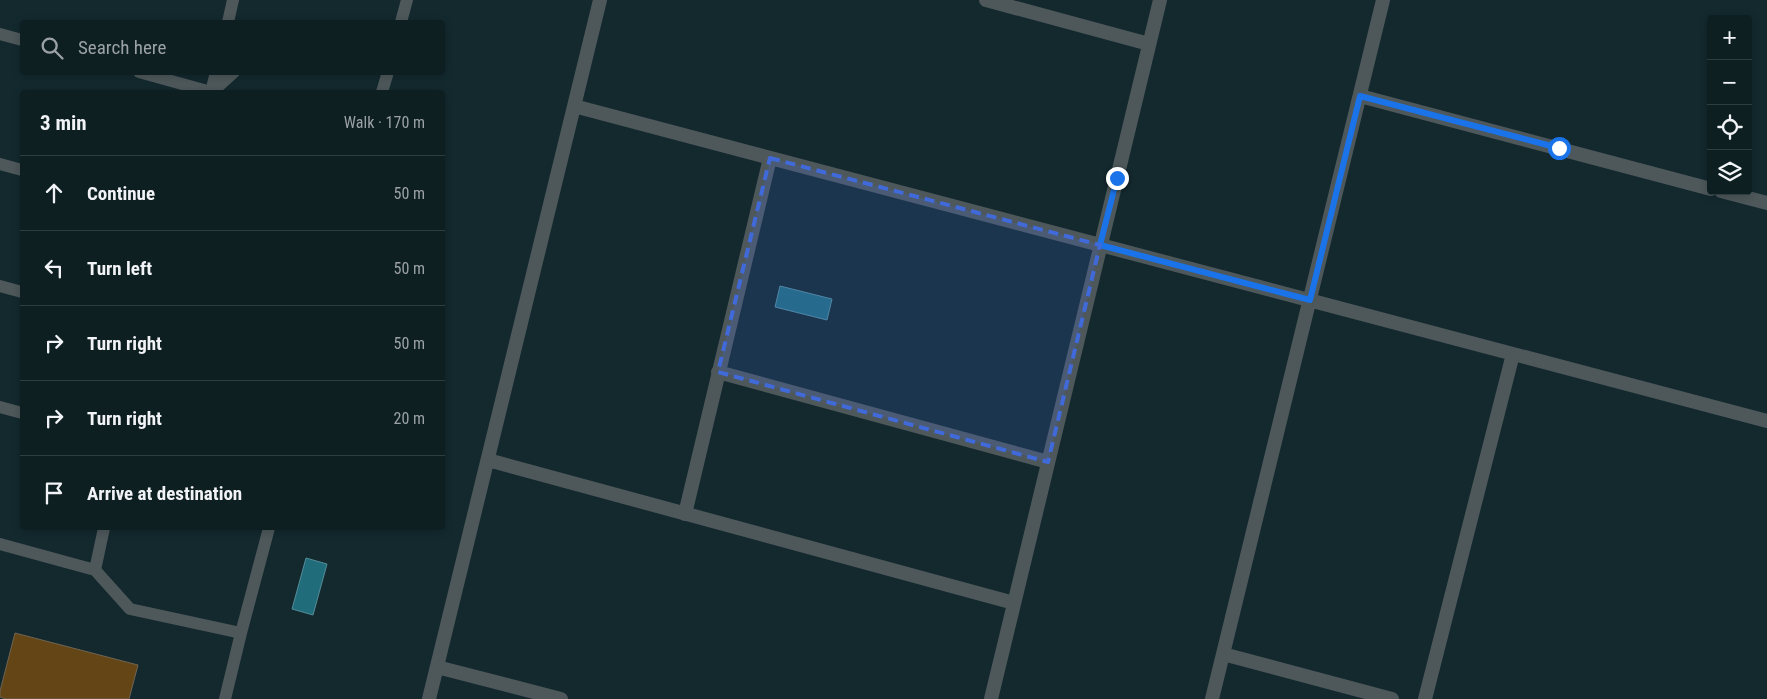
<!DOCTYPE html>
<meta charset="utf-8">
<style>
:root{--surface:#0e1f22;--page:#1c2c2f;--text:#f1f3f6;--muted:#9ba2a5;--line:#2e3d40}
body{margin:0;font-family:"Roboto Condensed",sans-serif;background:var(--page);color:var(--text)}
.controls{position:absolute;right:15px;top:15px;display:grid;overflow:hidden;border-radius:5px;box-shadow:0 2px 8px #0003}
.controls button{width:45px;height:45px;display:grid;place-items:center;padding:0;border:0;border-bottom:1px solid var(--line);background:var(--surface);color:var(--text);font:25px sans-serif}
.stop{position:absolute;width:15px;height:15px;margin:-11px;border:4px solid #1a73e8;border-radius:50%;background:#fff}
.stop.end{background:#1a73e8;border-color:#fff;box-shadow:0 1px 5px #0008}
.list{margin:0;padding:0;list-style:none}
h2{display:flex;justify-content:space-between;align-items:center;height:65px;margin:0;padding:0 20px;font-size:21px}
h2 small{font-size:16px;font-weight:400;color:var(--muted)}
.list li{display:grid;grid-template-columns:32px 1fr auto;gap:15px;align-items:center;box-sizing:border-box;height:75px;padding:0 20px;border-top:1px solid var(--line)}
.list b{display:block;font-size:19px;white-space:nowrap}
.list em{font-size:16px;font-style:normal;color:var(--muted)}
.icon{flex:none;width:28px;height:28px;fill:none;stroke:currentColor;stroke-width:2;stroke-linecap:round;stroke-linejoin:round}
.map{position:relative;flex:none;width:1767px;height:699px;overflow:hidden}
.search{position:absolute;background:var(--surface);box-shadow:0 2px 8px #0003;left:20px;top:20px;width:425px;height:55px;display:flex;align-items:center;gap:12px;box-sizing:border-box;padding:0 18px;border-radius:5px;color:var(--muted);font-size:19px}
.panel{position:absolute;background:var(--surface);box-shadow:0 2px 8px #0003;left:20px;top:90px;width:425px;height:440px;border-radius:5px}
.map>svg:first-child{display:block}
.water{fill:#206c7b;stroke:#548d99}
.building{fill:#644616;stroke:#706453}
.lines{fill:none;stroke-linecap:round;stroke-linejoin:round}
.service{stroke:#4e585b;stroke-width:12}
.minor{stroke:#4e585b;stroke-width:14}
.route{stroke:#1a73e8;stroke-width:6}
.marked{fill:#406ad9;fill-opacity:0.2;stroke:#406ad9;stroke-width:4;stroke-dasharray:10 6;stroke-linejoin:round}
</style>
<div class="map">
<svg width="1767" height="699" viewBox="0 0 1767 699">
<rect width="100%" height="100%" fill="#13292e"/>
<path class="water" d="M780,286L832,299L827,320L775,307Z
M306,558L327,564L313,615L292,609Z"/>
<path class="building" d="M15,633L138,665L129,699H6L0,697V691Z"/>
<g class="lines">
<path class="service" d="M228,22L233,0
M401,22L407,0
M0,34L22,40
M139,72L211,92
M211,92L216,72
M212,92L234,72
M382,92L388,72
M0,164L22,170
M0,286L22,292
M0,407L22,413
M0,544L95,570L130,609L241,633L225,699
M95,570L104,528
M241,633L269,528"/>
<path class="minor" d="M986,0L1149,44
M1360,96L1711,189
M574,106L1767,421
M1721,191L1767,203
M718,372L1048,462
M488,460L1014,603
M685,514L770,158
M1223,654L1392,699
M437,667L561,699
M429,699L600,0
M991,699L1160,0
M1212,699L1383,0
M1425,699L1513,354"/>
</g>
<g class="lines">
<path class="route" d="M1117,178L1100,245L1310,300L1360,96L1559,148"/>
</g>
<path class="marked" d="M770,158L1100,245L1048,462L718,372Z"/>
</svg>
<div class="controls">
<button>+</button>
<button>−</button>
<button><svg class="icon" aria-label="locate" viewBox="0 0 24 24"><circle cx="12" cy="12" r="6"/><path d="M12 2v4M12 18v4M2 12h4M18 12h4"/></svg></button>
<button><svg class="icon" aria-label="layers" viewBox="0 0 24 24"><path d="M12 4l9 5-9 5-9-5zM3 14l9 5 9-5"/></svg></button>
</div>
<div class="stop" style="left:1559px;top:148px"></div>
<div class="stop end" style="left:1117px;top:178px"></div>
<div class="search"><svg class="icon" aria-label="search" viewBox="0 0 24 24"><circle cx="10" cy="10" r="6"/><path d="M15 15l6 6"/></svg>Search here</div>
<section class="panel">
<h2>3 min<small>Walk · 170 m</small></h2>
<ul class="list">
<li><svg class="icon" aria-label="ahead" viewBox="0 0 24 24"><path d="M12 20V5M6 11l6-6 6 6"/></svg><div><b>Continue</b></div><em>50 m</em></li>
<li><svg class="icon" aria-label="left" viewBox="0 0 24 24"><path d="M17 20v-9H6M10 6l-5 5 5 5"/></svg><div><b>Turn left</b></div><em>50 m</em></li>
<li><svg class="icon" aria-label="right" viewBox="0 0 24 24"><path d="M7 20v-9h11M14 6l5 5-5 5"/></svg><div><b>Turn right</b></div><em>50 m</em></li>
<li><svg class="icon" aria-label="right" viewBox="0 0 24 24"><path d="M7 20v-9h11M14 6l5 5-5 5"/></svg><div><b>Turn right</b></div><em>20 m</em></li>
<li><svg class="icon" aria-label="arrive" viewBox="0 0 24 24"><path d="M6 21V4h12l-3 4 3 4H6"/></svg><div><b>Arrive at destination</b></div></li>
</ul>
</section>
</div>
